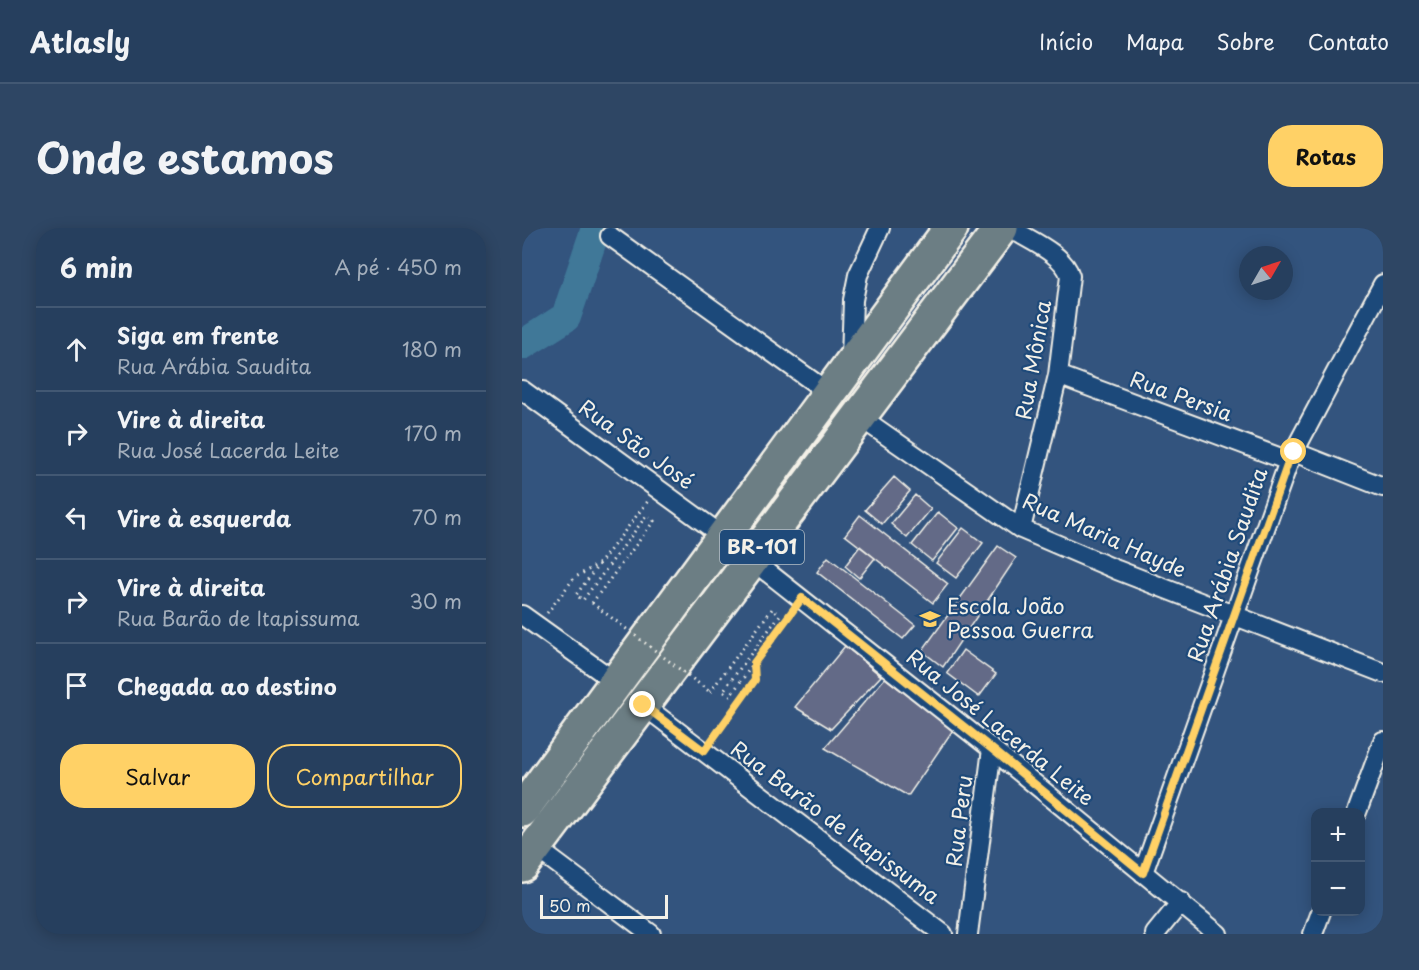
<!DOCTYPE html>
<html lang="pt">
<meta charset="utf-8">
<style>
:root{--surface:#263f5e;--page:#2e4664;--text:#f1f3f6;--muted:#a4afbc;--line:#425873;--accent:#ffd166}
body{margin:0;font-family:"Playpen Sans",sans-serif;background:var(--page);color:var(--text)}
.controls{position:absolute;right:18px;bottom:18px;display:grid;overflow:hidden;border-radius:12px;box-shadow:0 3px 15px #0003}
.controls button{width:54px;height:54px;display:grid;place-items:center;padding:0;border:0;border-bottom:2px solid var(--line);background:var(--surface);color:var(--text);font:30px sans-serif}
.compass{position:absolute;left:717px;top:18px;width:54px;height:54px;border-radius:50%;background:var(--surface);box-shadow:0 3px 15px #0003;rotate:51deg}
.scale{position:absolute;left:18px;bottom:15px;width:128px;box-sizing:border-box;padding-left:6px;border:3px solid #f4f1e8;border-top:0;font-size:16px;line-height:21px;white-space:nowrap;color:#f4f1e8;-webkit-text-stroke:4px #1f4a7a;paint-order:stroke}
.stop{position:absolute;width:18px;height:18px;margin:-14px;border:4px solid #ffd166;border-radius:50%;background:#fff}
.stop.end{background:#ffd166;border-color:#fff;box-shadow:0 2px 6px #0008}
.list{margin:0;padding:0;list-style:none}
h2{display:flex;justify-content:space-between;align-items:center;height:78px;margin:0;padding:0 24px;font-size:26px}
h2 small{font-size:20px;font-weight:400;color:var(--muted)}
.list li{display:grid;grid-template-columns:39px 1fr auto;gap:18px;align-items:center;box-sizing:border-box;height:84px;padding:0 24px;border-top:2px solid var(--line)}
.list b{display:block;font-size:22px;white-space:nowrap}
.list p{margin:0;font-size:20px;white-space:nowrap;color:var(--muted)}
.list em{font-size:20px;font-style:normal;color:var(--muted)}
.actions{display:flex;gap:12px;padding:18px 24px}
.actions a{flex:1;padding:14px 0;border:2px solid var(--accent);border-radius:24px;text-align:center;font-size:21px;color:var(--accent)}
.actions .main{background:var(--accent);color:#111}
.icon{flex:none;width:33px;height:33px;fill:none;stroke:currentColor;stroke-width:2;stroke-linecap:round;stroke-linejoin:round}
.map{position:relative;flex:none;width:861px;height:706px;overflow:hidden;border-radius:24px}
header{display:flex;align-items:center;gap:36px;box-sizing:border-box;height:84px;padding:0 30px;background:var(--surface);border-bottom:2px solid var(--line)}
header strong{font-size:28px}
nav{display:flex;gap:33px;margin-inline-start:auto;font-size:21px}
.intro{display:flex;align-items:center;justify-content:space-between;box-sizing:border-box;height:144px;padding:0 36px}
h1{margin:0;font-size:42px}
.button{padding:15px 27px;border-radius:24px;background:var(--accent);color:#111;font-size:21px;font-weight:700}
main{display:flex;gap:36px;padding:0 36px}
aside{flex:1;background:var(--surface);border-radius:24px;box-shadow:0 3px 15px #0003}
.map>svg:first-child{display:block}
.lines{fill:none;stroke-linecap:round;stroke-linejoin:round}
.river{stroke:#3f7898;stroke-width:30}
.building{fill:#636b87;stroke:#f4f1e8;stroke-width:1.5}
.street-casing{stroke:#f4f1e8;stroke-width:22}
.highway-casing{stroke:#f4f1e8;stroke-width:38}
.path{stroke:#f4f1e8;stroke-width:3;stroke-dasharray:1.5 4.5;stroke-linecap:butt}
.street{stroke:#1f4a7a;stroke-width:18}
.highway{stroke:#6c7e84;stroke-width:33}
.path-bridge{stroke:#f4f1e8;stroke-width:3;stroke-dasharray:1.5 4.5;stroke-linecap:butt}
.route{stroke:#ffd166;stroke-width:8}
.labels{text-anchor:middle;stroke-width:4.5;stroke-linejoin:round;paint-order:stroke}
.shield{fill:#1f4a7a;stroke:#b4bfc7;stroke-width:1.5}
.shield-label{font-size:20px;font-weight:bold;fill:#f4f1e8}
.street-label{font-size:21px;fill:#f4f1e8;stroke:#1f4a7a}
.poi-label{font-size:21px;fill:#f4f1e8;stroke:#1f4a7a;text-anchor:start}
</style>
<header>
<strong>Atlasly</strong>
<nav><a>Início</a><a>Mapa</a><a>Sobre</a><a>Contato</a></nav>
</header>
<div class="intro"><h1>Onde estamos</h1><a class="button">Rotas</a></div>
<main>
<aside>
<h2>6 min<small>A pé · 450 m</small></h2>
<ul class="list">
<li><svg class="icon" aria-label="ahead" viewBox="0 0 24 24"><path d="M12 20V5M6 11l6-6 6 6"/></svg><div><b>Siga em frente</b><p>Rua Arábia Saudita</p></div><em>180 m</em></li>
<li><svg class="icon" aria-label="right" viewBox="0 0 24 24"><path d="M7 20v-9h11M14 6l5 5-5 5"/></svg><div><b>Vire à direita</b><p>Rua José Lacerda Leite</p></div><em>170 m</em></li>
<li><svg class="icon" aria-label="left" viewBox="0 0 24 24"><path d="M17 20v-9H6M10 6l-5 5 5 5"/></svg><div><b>Vire à esquerda</b></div><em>70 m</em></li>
<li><svg class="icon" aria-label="right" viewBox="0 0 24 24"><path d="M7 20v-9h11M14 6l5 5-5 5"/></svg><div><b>Vire à direita</b><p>Rua Barão de Itapissuma</p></div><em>30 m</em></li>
<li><svg class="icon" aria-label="arrive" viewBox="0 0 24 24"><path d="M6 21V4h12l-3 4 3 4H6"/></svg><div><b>Chegada ao destino</b></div></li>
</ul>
<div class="actions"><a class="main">Salvar</a><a>Compartilhar</a></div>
</aside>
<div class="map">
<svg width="861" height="706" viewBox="0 0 861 706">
<rect width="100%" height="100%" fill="#33547e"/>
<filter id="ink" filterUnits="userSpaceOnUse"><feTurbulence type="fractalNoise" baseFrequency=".0167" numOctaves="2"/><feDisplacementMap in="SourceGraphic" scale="12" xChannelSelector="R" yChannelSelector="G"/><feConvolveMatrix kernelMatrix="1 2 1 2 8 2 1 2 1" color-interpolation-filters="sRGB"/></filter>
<g filter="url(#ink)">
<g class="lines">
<path class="river" d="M0,117L44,89L74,0"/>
</g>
<path class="building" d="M372,249L388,263L360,296L343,282Z
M393,267L409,281L385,310L369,296Z
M416,284L436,300L410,333L390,317Z
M338,287L426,356L411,375L323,307Z
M441,300L461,315L434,350L414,335Z
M338,318L353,330L337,350L323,338Z
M476,318L494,330L421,439L400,423Z
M306,329L393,397L381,411L295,344Z
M323,418L359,448L309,501L273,479Z
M441,422L474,446L457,469L425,445Z
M363,450L431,502L386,568L303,520Z"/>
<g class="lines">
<g class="street-casing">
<path id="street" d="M488,0C507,12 542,26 548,48L536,147L499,301
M88,8L307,165
M329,130L331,72L336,47L358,0
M536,147L767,233
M0,162L202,309
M338,189L499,301L595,342L861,445
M772,224L861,259
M230,332L470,521L696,706
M0,387L95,455
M121,477L421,706
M835,584L861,513
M13,619L129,706
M621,645L767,233L861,56
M446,706L470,521
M633,706L659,674
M791,706L799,684"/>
</g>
<g class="highway-casing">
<path id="highway" d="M0,582L429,0
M0,637L479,0"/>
</g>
<path class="path" d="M70,375L132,293L125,287L61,372L54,367L78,335
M25,385L52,350L78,335L126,273
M188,464L250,381L258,387L201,463L208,468L232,435
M192,510L233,452L232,435L271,383"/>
<use href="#street" class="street"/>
<use href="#highway" class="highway"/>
<path class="path-bridge" d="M70,375L188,464"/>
</g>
</g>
<g class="lines" filter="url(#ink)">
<path class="route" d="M121,477L182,523L233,452L232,435L280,370L470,521L621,645L767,232L772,224"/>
</g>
<defs>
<g id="school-bare" transform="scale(1.62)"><path d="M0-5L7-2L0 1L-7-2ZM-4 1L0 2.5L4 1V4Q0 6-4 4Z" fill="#ffd166" stroke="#1f4a7a" stroke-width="2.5" paint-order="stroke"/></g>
</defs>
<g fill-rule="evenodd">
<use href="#school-bare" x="408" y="391"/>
</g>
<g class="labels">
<rect class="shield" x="198" y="302" width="84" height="34" rx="4.5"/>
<g class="shield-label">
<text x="240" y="326">BR-101</text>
</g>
<g class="street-label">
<text transform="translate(512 132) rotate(-80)" y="7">Rua Mônica</text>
<text transform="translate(659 169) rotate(20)" y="7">Rua Persia</text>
<text transform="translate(114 217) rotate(36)" y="7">Rua São José</text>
<text transform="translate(582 308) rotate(24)" y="7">Rua Maria Hayde</text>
<text transform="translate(706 337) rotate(-71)" y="7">Rua Arábia Saudita</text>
<text transform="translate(478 500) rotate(39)" y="7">Rua José Lacerda Leite</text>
<text transform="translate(438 593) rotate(-83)" y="7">Rua Peru</text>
<text transform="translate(313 595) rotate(37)" y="7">Rua Barão de Itapissuma</text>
</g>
<g class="poi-label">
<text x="425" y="386">Escola João<tspan x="425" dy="24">Pessoa Guerra</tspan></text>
</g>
</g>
</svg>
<div class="controls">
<button>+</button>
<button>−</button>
</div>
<svg class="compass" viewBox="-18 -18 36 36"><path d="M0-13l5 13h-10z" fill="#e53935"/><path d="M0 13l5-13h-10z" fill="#a4afbc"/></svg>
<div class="scale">50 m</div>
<div class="stop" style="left:772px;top:224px"></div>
<div class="stop end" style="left:121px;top:477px"></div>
</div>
</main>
